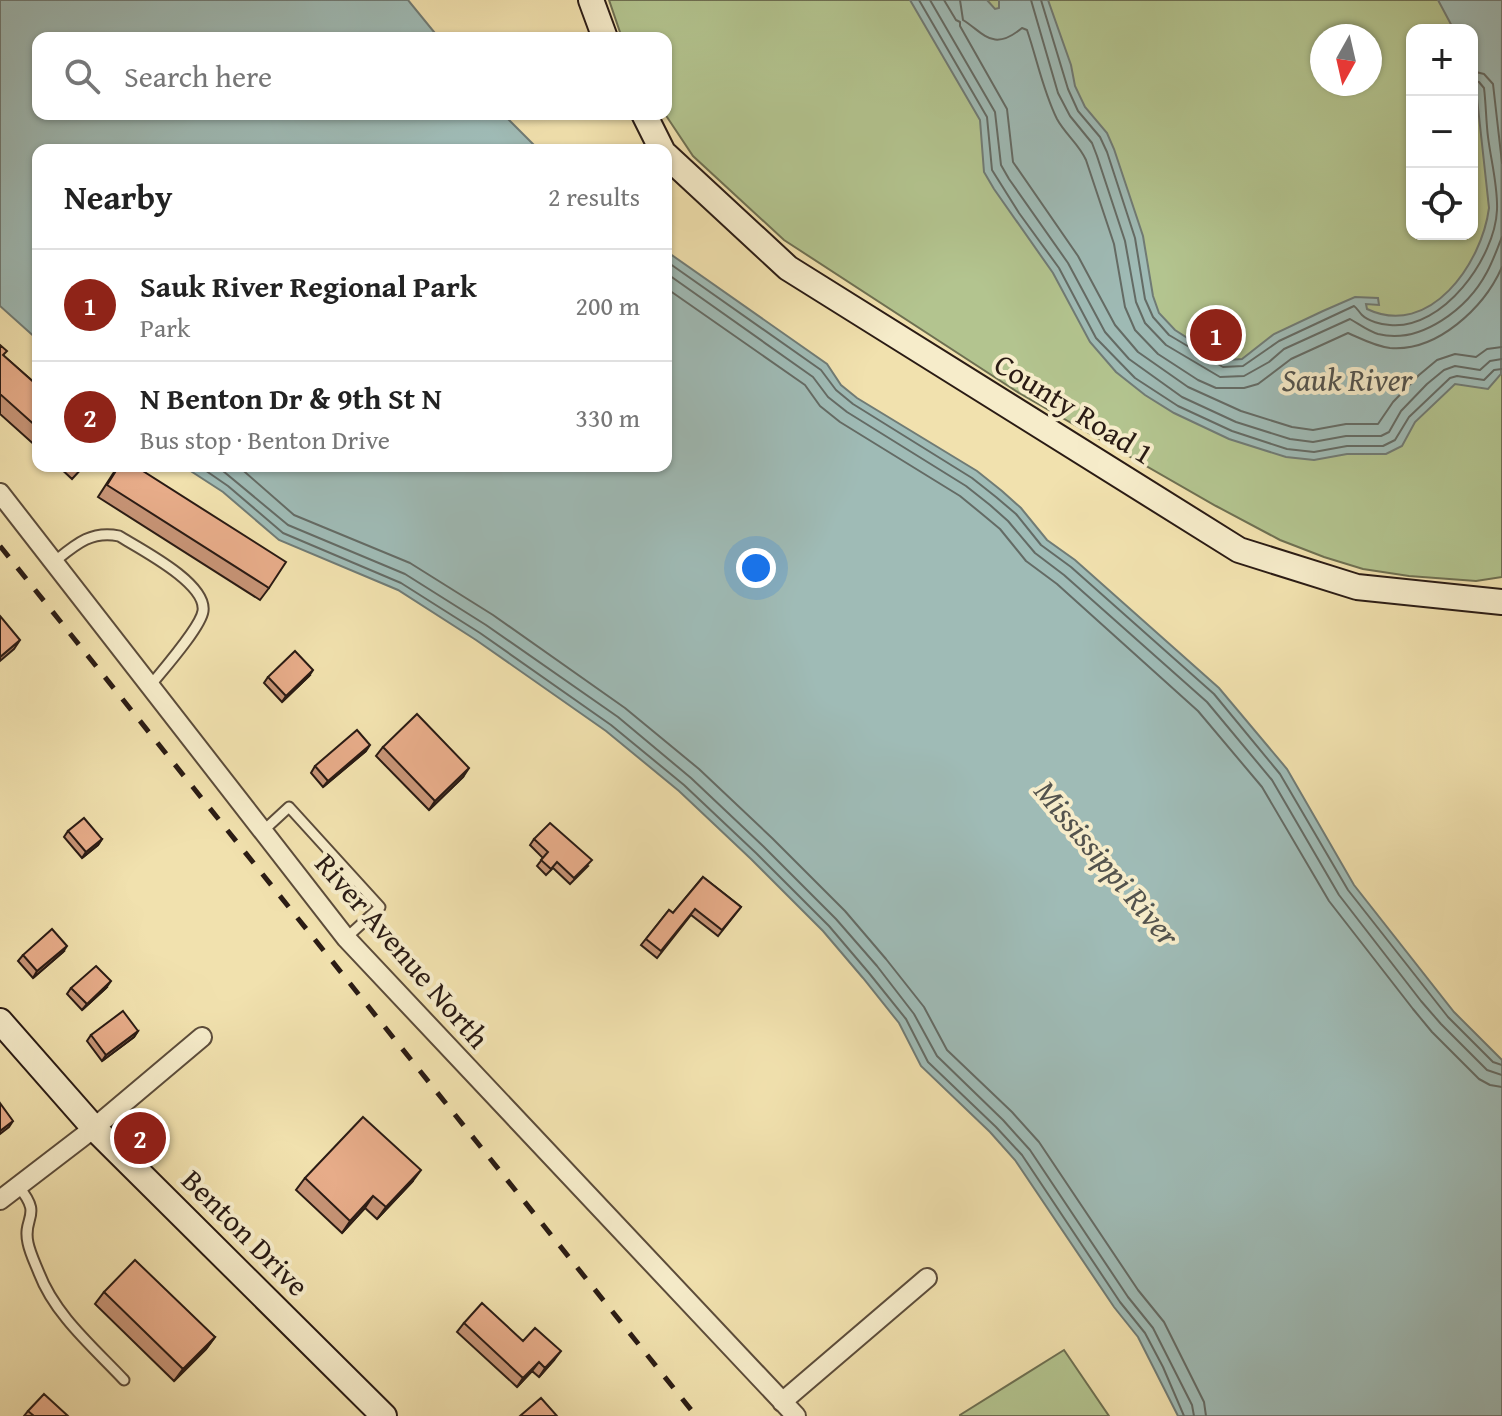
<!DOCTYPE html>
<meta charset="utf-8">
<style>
:root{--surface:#fff;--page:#f2f2f2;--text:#222;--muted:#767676;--line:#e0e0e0;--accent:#8f2418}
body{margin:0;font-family:"Gentium Book Plus",serif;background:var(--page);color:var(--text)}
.controls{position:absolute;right:24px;top:24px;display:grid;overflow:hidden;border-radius:16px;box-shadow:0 2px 6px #0004}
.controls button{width:72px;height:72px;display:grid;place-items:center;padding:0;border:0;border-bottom:2px solid var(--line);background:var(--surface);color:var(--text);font:40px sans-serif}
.compass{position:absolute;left:1310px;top:24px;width:72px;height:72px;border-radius:50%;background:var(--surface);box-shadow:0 2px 6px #0004;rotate:188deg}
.you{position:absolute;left:756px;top:568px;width:28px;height:28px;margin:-20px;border:6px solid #fff;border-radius:50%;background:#1a73e8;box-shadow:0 0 0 12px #1a73e833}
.badge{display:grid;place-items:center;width:52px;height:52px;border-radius:50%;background:var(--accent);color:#fff;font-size:26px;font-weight:700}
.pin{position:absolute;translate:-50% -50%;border:4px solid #fff;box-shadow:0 2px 8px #0006}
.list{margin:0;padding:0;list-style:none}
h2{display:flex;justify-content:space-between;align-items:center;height:104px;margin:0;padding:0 32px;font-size:34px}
h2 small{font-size:26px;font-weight:400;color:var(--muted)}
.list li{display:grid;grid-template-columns:52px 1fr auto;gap:24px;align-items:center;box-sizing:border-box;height:112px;padding:0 32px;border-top:2px solid var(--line)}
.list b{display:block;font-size:30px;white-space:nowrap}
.list p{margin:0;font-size:26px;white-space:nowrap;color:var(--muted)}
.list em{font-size:26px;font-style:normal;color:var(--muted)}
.icon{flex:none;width:44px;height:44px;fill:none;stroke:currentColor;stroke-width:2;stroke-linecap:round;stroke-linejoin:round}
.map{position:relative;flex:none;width:1502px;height:1416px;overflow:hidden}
.search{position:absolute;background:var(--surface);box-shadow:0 2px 6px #0004;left:32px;top:32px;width:640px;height:88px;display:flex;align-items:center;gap:20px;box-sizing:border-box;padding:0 28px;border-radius:16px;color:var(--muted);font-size:30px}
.panel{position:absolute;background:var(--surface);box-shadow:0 2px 6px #0004;left:32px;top:144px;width:640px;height:328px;border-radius:16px}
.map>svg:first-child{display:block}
.green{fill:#b3c48f;stroke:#6e7052;stroke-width:2;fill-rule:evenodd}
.water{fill:#9fbbb6;stroke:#707b75;stroke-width:2}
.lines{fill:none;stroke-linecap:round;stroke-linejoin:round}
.shore{stroke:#646b65;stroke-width:2}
.lane-casing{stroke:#5c4c3a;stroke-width:13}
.street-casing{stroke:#5c4c3a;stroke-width:22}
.secondary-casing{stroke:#2a1b14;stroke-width:28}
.lane{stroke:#f6ecca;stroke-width:9}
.street{stroke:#f6ecca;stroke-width:18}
.secondary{stroke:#f6ecca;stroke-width:24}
.rail{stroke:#2a1b14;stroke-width:5;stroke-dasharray:14 14;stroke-linecap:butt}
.wall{fill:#c79476;stroke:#2a1b14;stroke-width:2}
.shaded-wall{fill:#a27860;stroke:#2a1b14;stroke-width:2}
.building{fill:#e7ac89;stroke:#2a1b14;stroke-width:2}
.labels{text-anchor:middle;stroke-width:8;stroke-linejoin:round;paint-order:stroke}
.street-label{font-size:30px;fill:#2a1b14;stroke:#f6ecca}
.water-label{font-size:32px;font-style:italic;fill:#53534d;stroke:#f6ecca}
</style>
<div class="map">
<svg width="1502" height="1416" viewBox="0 0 1502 1416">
<rect width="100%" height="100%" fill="#f1e1ae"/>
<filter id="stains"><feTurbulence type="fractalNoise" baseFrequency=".0025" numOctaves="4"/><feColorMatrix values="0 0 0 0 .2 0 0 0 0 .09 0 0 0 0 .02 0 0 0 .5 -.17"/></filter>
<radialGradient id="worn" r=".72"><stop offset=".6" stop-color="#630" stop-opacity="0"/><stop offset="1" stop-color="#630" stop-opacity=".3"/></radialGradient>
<path class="green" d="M609,0H1502V577L1476,581L1409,576L1363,569L1324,557L1280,540L1216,506L1019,393L784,240L693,156L665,114L666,38H622ZM1412,30H1472V234H1412ZM1322,36H1370V84H1322Z
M1064,1350L1109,1416H960V1415Z"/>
<path class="water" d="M0,0H408L439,38H38V114H503L539,150H38V340L0,306Z
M910,0H987L995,9L999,8V0H1048L1071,65L1075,86L1085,107L1107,133L1114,149L1143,236L1153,296L1159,313L1175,330L1214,355L1227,360L1242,359L1274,334L1323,311L1355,297L1378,298L1379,305L1366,304L1367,309C1430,339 1482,263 1489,208L1475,80L1472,74V30H1454L1438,0H1502L1501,374L1488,389L1455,384L1415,422L1402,446L1386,454H1347L1314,460L1286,457L1229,439L1174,413L1145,395L1116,372L1090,342L1053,273L994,189L984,172L980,120Z
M666,251L827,364L841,385L857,398L977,471L1002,491L1021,508L1047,540L1075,560L1219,688L1287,769L1354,885L1454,1012L1502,1060V1416H1178L1138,1337L1114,1307L1015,1160L990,1132L921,1066L899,1023L863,978L823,931L751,859L679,791L606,731L476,640L398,590L279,540L223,492L183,466H666Z"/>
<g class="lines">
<path class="shore" d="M919,0L987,117L992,170L1019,213L1059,268L1096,338L1135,378L1178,406L1232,431L1287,449L1314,452L1347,446H1383L1395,440L1409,417L1450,378L1457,376L1484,380L1494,370L1502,369
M930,0L995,112L1001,165L1009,179L1068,263L1105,332L1129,359L1182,397L1236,422L1290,439L1313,442L1346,436H1381L1389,432L1401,411L1427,384L1444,370L1455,366L1480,370L1490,361L1502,359
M944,0L956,20L960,22V26L1007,109L1013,162L1078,256L1115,325L1138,352L1188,387L1241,411L1292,427L1313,430L1346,424H1378L1393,402L1419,375L1437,360L1455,354L1476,357L1487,349L1502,347
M960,0L963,20C985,34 993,52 1022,28L1027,30C1037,59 1043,91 1057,119C1065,134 1079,144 1086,160L1114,244L1125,307L1135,330L1158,354L1198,380L1216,388H1244L1258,384L1291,359L1348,333C1362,339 1374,346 1390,348C1437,352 1484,308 1502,267
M1031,0L1058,93L1070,116L1092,143L1097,156L1125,241L1136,302L1145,323L1166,345L1220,377L1244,376L1269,362L1284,349L1350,319C1359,324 1368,331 1378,334C1421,345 1468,308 1487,272C1493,261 1497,249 1502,237
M1041,0L1068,89L1078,111L1100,137L1107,152L1135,238L1145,299L1153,317L1169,335L1223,367L1243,366L1279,341L1354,306C1357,308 1359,312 1362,315C1368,321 1382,325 1390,325C1443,330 1495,258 1497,210C1498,186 1491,161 1488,137C1486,121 1486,104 1484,88L1479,82L1472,81
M1472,71L1484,74L1493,84L1502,163
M666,261L821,370L836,390L853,404L972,478L996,497L1016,514L1041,545L1071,567L1214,694L1280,774L1348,890L1448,1017L1493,1062L1502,1065
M666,273L813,377L828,397L847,412L966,486L990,505L1008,521L1035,553L1064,575L1207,702L1272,780L1339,895L1421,1001L1441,1024L1487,1070L1502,1075
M666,288L805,385L820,406L840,422L960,496L982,514L1000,529L1026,561L1057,584L1198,711L1262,787L1329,901L1413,1009L1432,1032L1479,1079L1490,1085L1502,1087
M199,466L228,486L283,533L401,583L480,633L611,725L684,785L756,853L829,926L869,973L906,1019L928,1062L996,1127L1022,1155L1120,1302L1145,1333L1163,1367L1184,1416
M217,466L288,525L405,574L486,625L618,717L691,778L763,846L836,919L877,966L914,1014L937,1056L1003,1120L1030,1150L1128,1297L1153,1328L1192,1405L1194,1416
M238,466L294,515L410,563L493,615L625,708L699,769L772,838L845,911L886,959L924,1007L947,1050L1012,1112L1039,1142L1138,1290L1164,1322L1204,1402L1206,1416"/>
<g class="lane-casing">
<path id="lane" d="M54,562C75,545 91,530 119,536C140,549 207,583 203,611C201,627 162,671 150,686
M263,831L289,807L380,907L346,938
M18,1186C44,1217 22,1216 28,1243C30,1253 35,1263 39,1273C55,1315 93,1347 124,1380"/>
</g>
<g class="street-casing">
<path id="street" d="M0,493L346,938L796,1416
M0,1200L94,1128L202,1037
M782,1402L927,1278"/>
</g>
<g class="secondary-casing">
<path id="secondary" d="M591,0L605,38
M644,114L662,150
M666,155L788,268L1239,550L1357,587L1502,602
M0,1021L94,1128L384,1416"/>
</g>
<use href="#lane" class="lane"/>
<use href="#street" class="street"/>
<use href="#secondary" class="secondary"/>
<path class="rail" d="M0,546L696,1416"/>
</g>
<path class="wall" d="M0,345L4,356L38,386V448L0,414Z
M58,466H84L72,479Z
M118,466L269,588L260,600L98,497Z
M309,676L282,702L264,683L268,677Z
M383,747L463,777L429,810L376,756Z
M366,751L323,787L311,773L315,766Z
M68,831L102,839L98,845L82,858L64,837Z
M534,839L588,866L570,884L553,868L546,875L537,866L543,858L530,845Z
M703,877L741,907L718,936L691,915L657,958L641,945L669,910L673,913Z
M63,952L33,978L18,961L23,955Z
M71,988H106L82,1010L67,994Z
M138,1031L134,1037L102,1061L87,1041L91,1035Z
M305,1178L412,1182L377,1219L365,1208L342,1233L296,1190Z
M104,1292L215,1337L206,1349L174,1381L95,1304Z
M464,1323L523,1341L554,1360L539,1377L532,1371L517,1387L457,1332Z
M28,1411L68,1416H24Z"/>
<path class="shaded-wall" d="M20,640L14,649L0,661V657Z
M313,670L309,676L282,702L286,696Z
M370,745L366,751L323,787L328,781Z
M469,768L463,777L429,810L435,801Z
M102,839L98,845L82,858L86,852Z
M67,946L63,952L33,978L37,971Z
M111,981L106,988L82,1010L87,1004Z
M138,1031L134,1037L102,1061L106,1055Z
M13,1121L9,1127L0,1134V1131Z
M421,1170L412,1182L377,1219L386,1207Z
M373,1196L365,1208L342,1233L350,1221Z
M215,1337L206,1349L174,1381L183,1369Z
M561,1351L554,1360L539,1377L545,1368Z
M539,1362L532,1371L517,1387L523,1378Z"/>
<path class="building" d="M0,345L7,351L3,355L38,386V428L0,394Z
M119,466H135L286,562L269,588L107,485Z
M0,616L20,640L0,657Z
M295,651L313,670L286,696L268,677Z
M417,714L469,768L435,801L383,747Z
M357,730L370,745L328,781L315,766Z
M84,818L102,839L86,852L68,831Z
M550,823L592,860L574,878L557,862L551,869L541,860L548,852L534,839Z
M703,877L741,907L722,930L695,909L661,951L646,939L669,910L673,913Z
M52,929L67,946L37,971L23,955Z
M96,966L111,981L87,1004L71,988Z
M123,1011L138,1031L106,1055L91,1035Z
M0,1103L13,1121L0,1131Z
M363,1117L421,1170L386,1207L373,1196L350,1221L305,1178Z
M135,1260L215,1337L183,1369L104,1292Z
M482,1303L523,1341L535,1328L561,1351L545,1368L539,1362L523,1378L464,1323Z
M44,1394L68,1416H34L28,1411Z
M541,1398L557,1416H520Z"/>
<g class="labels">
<g class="street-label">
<text transform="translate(1074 409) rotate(32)" y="10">County Road 1</text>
<text transform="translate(402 951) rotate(49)" y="10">River Avenue North</text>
<text transform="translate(245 1233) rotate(45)" y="10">Benton Drive</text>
</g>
<g class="water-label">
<text x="1347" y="391">Sauk River</text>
<text transform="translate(1107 863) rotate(50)" y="11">Mississippi River</text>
</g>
</g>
<rect width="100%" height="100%" filter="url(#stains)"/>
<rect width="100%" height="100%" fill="url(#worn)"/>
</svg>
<div class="controls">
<button>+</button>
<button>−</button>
<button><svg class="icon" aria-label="locate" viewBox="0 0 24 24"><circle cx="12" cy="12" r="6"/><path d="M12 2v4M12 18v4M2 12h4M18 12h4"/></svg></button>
</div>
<svg class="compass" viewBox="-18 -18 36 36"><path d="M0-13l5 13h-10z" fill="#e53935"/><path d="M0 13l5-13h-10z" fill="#767676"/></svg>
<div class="you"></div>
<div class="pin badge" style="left:1216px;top:335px">1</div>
<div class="pin badge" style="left:140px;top:1138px">2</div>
<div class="search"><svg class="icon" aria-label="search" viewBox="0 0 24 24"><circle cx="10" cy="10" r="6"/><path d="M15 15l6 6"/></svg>Search here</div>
<section class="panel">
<h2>Nearby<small>2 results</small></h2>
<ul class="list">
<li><span class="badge">1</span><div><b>Sauk River Regional Park</b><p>Park</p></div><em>200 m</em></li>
<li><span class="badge">2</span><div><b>N Benton Dr &amp; 9th St N</b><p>Bus stop · Benton Drive</p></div><em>330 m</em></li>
</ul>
</section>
</div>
